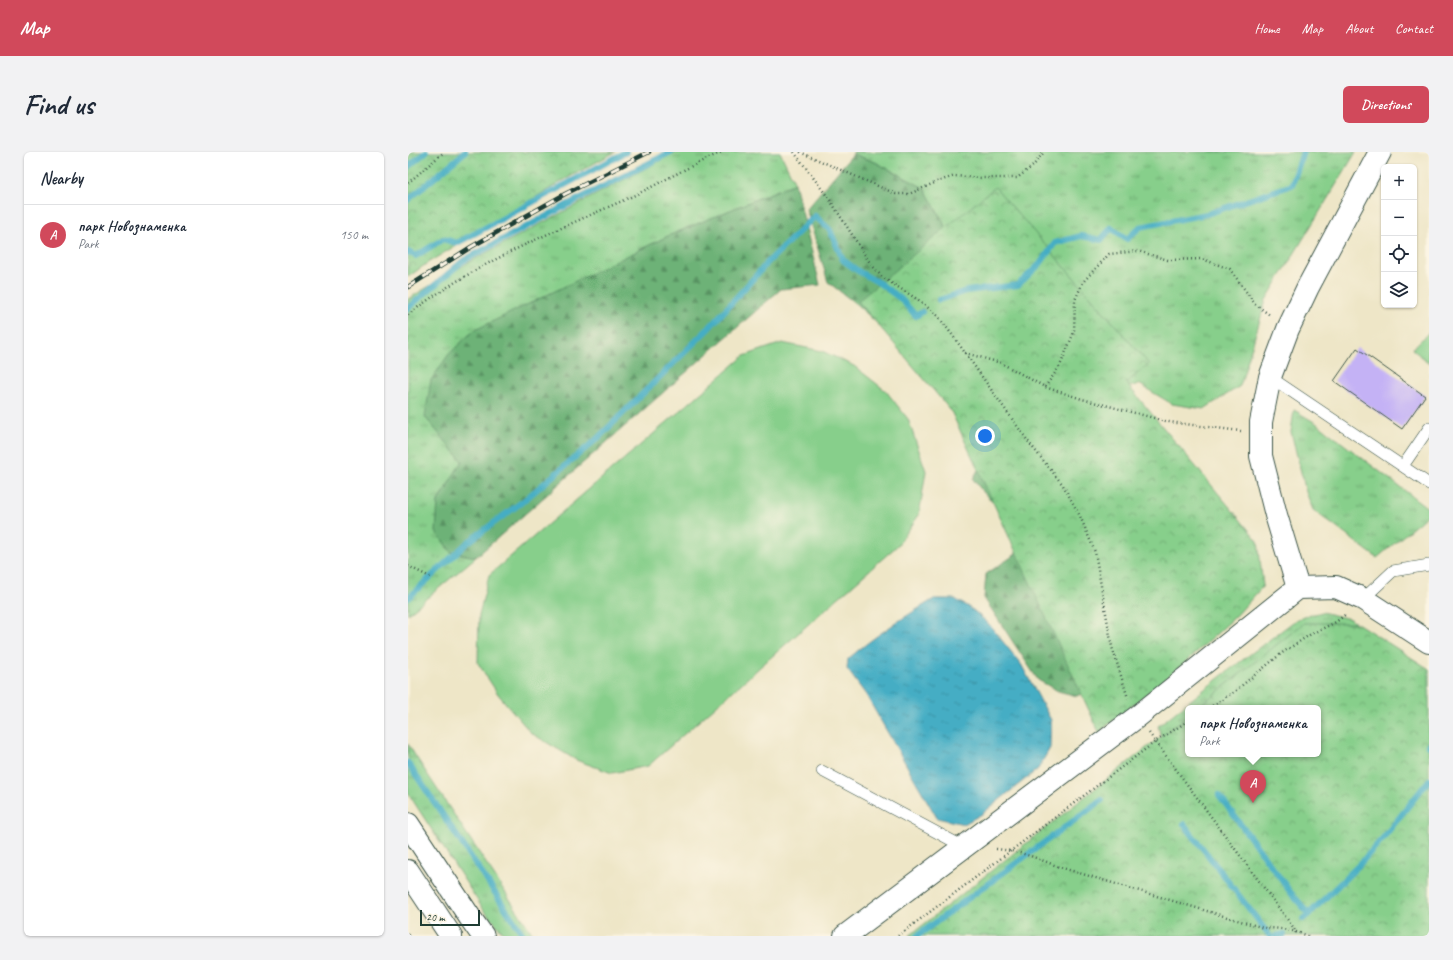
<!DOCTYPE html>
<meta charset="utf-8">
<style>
:root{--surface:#fff;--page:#f2f2f3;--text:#1f2937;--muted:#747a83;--line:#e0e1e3;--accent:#d1495b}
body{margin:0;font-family:Caveat,sans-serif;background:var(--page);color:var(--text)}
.controls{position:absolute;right:12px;top:12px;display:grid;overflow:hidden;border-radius:6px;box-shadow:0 1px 3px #0004}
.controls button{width:36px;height:36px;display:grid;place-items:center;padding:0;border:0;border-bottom:1px solid var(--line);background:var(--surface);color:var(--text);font:20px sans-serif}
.scale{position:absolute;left:12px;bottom:10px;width:60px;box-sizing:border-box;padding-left:4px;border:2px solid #1f3d34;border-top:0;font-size:11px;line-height:14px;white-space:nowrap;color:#1f3d34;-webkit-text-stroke:3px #fcf5e5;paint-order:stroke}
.you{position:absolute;left:577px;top:284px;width:14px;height:14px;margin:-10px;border:3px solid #fff;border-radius:50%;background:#1a73e8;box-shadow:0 0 0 6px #1a73e833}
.badge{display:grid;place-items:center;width:26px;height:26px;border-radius:50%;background:var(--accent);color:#fff;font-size:13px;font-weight:700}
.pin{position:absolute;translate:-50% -33px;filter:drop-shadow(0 1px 2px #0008)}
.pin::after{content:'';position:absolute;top:21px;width:14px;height:12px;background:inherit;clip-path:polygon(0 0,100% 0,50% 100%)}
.popup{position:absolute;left:777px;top:553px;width:136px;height:52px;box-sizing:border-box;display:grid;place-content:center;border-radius:6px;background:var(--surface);filter:drop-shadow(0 1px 3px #0005);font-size:13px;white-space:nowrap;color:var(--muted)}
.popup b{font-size:15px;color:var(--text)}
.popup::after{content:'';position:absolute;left:50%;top:100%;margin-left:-8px;border:8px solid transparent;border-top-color:var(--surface)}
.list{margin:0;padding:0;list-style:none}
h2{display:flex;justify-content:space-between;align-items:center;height:52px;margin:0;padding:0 16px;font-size:17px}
h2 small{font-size:13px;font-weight:400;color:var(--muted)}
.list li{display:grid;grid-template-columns:26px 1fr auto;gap:12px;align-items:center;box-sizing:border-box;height:60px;padding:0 16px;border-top:1px solid var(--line)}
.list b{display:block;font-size:15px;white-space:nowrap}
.list p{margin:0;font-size:13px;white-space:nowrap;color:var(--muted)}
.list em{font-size:13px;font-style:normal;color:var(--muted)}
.icon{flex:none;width:22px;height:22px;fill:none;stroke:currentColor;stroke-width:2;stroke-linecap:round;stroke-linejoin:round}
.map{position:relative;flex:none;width:1021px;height:784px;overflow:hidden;border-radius:6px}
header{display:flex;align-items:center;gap:24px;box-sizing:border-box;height:56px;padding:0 20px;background:var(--accent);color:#fff}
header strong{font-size:19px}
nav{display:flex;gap:22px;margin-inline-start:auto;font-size:14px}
.intro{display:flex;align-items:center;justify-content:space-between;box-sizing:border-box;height:96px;padding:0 24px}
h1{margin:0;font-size:28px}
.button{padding:10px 18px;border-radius:6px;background:var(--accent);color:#fff;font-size:14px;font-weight:700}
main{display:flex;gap:24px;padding:0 24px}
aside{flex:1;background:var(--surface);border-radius:6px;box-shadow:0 1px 3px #0004}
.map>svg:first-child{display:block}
.grass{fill:url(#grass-tufts);stroke:#538660}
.forest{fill:url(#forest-firs);stroke:#467856}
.park{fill:url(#park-crowns);stroke:#538660}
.pitch{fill:#87cf8b;stroke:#538660}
.water{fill:url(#water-ripples);stroke:#32757c}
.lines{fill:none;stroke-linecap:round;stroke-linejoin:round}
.stream{stroke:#45adc4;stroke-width:6}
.building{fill:#c4b2f5}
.lane-casing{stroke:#3e564a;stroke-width:12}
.street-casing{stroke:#3e564a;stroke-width:24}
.primary-casing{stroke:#3e564a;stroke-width:24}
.path{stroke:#3e564a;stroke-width:2.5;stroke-dasharray:1 3;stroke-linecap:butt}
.lane{stroke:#fff;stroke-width:11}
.street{stroke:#fff;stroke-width:22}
.primary{stroke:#fff;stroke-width:22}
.tram{stroke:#1f3d34;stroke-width:1}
.rail-casing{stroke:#1f3d34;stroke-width:4.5}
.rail{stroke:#fcf5e5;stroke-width:3;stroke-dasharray:9;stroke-linecap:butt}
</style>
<header>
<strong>Map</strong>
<nav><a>Home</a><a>Map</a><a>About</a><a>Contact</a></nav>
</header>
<div class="intro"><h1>Find us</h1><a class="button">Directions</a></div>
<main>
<aside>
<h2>Nearby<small></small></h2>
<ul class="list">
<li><span class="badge">A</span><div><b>парк Новознаменка</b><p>Park</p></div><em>150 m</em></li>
</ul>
</aside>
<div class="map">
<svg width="1021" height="784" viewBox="0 0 1021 784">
<defs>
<pattern id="grass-tufts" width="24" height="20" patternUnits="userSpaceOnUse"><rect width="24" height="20" fill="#87cf8b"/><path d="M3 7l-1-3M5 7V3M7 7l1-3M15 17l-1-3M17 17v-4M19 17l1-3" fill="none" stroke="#6ea972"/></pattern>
<pattern id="forest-firs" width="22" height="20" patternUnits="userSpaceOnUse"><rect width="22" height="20" fill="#6db277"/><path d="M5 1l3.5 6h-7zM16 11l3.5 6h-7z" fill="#599262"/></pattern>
<pattern id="park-crowns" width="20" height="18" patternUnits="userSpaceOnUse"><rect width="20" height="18" fill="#87cf8b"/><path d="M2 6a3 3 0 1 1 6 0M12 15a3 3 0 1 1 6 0" fill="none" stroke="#6ea972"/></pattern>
<pattern id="water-ripples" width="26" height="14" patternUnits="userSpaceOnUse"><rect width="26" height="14" fill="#45adc4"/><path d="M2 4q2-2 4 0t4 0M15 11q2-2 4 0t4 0" fill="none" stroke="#398ea0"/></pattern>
</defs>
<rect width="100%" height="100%" fill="#fcf5e5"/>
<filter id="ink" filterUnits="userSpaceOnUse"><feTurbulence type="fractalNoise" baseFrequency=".025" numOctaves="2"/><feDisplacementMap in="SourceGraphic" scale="8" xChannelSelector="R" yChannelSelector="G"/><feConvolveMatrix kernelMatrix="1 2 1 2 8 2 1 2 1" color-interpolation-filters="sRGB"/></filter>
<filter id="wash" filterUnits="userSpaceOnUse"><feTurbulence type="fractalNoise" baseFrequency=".012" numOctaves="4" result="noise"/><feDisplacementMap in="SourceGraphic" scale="16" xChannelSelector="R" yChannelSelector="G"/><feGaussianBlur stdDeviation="0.9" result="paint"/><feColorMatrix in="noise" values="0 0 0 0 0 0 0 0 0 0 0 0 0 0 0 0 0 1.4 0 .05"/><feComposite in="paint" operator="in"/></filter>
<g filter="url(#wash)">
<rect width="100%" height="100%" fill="#eee6c7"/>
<path class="grass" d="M268,0H372L387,31L260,84L171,128L17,265L55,309L30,349L43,400L68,405L0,462V147L61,110Z
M445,0H948L858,148L832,234L796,257L764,252L731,232L683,246L561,116L516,36L467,10L445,2Z
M886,258L908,271L1021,357V362L969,406L905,358L898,340L883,280Z
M914,460L942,467L1021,517L850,556H780V602L790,616L756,593L750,574L812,525L889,467Z
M0,592L14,614L126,784H98L75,757L0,641Z"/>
<path class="forest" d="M445,2L467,10L516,36L561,116L700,529L669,544L650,539L630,528L576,446L578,422L608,402L615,375C596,361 579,347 565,327L581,298L480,181L448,152L420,130L398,57Z
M387,31L412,133L373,137L68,405L43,400L28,380L30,349L54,309L17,265L23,228L41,202L65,179L260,84Z"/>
<path class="park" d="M0,0H207L156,28L21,110L0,125Z
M587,35L741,212L718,231L850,389L855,434L828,464L779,509L691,580L543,259L450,149Z
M896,471H949L1021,517V784H501L780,563V602H910V556H789Z"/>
<path class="pitch" d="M1021,180V211L1004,197Z
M374,191L414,199L446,214L478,239L500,267L518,319L511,363L490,393L240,614L204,621L168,608L123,581L90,542L70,511L71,463L81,423L336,204Z"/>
<path class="water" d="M526,447H547L565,458L580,471L613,512L643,568L642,596L630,617L574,662L556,672L529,666L458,543L439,517L440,507C466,484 496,465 526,447Z"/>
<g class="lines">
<path class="stream" d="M0,15L18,0
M0,48L57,0
M0,100L8,104L35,87L49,91L218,0
M531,148L558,139L610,133L632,112L647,91L673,84L693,88L703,76L719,87L732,75L799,62L884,33L895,0
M0,156L55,109L159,53L263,0
M0,446L59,391L114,350L190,286L301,176L360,110L407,64L422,78L435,108L450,119L471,131L493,147L508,164L514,160
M1021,593V594
M0,611L116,784
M811,643L883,741L901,762L895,767
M776,672L862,784
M901,762L951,713L975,686L1021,628
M509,784L694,648
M868,784L876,782"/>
</g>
<g id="blocks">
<path class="building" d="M949,196L1017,244L994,277L926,229Z"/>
</g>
</g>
<g filter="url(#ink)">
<use href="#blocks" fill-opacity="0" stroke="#3e564a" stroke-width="1"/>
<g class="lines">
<g class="lane-casing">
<path id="lane" d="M862,225L1021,332
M995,314L1021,276
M955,447L985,419L1021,413
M414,619L556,695"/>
</g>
<g class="street-casing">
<path id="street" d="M890,436L868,363L853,304V270L862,225L880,177L900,135L972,0
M890,436L928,435L955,447L1021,490
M437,784L729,565L890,436"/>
</g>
<g class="primary-casing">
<path id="primary" d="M0,672L63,767L75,784
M0,719L43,784"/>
</g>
<path class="path" d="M386,0L422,48L462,111L474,125L512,149L530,164L545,184L622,292L655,333L672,364L687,400L704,495L720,546
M392,0L488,42H501L531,29L547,24L574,26H609L625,14L636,0
M0,31L36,0
M0,163C67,110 148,79 225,44C255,30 284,12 315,0
M557,201L593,211L637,235L674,247L761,270L833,279
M637,235L652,214L666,180L667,148L675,130L701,102L730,99L760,108L794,107L822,117L847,152L863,164
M0,414L22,425
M801,556L827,539L874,501L903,482L928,470L938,462
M741,581L888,779L887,784
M588,697C612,699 629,706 651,715L856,776C872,776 885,778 900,784
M490,784L747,590L780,569"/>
<use href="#lane" class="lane"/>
<use href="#street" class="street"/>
<use href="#primary" class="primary"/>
<path class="tram" d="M0,781L2,784"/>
<g class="rail-casing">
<path id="rail" d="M0,135L63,95L157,42L241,0"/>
</g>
<use href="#rail" class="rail"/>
</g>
</g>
</svg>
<div class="controls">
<button>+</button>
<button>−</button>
<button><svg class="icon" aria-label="locate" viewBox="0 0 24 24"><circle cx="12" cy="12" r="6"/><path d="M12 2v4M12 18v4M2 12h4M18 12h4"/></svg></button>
<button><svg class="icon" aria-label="layers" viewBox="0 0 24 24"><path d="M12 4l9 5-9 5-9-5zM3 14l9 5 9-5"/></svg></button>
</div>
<div class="scale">20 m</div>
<div class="you"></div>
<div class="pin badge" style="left:845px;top:651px">A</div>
<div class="popup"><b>парк Новознаменка</b>Park</div>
</div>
</main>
